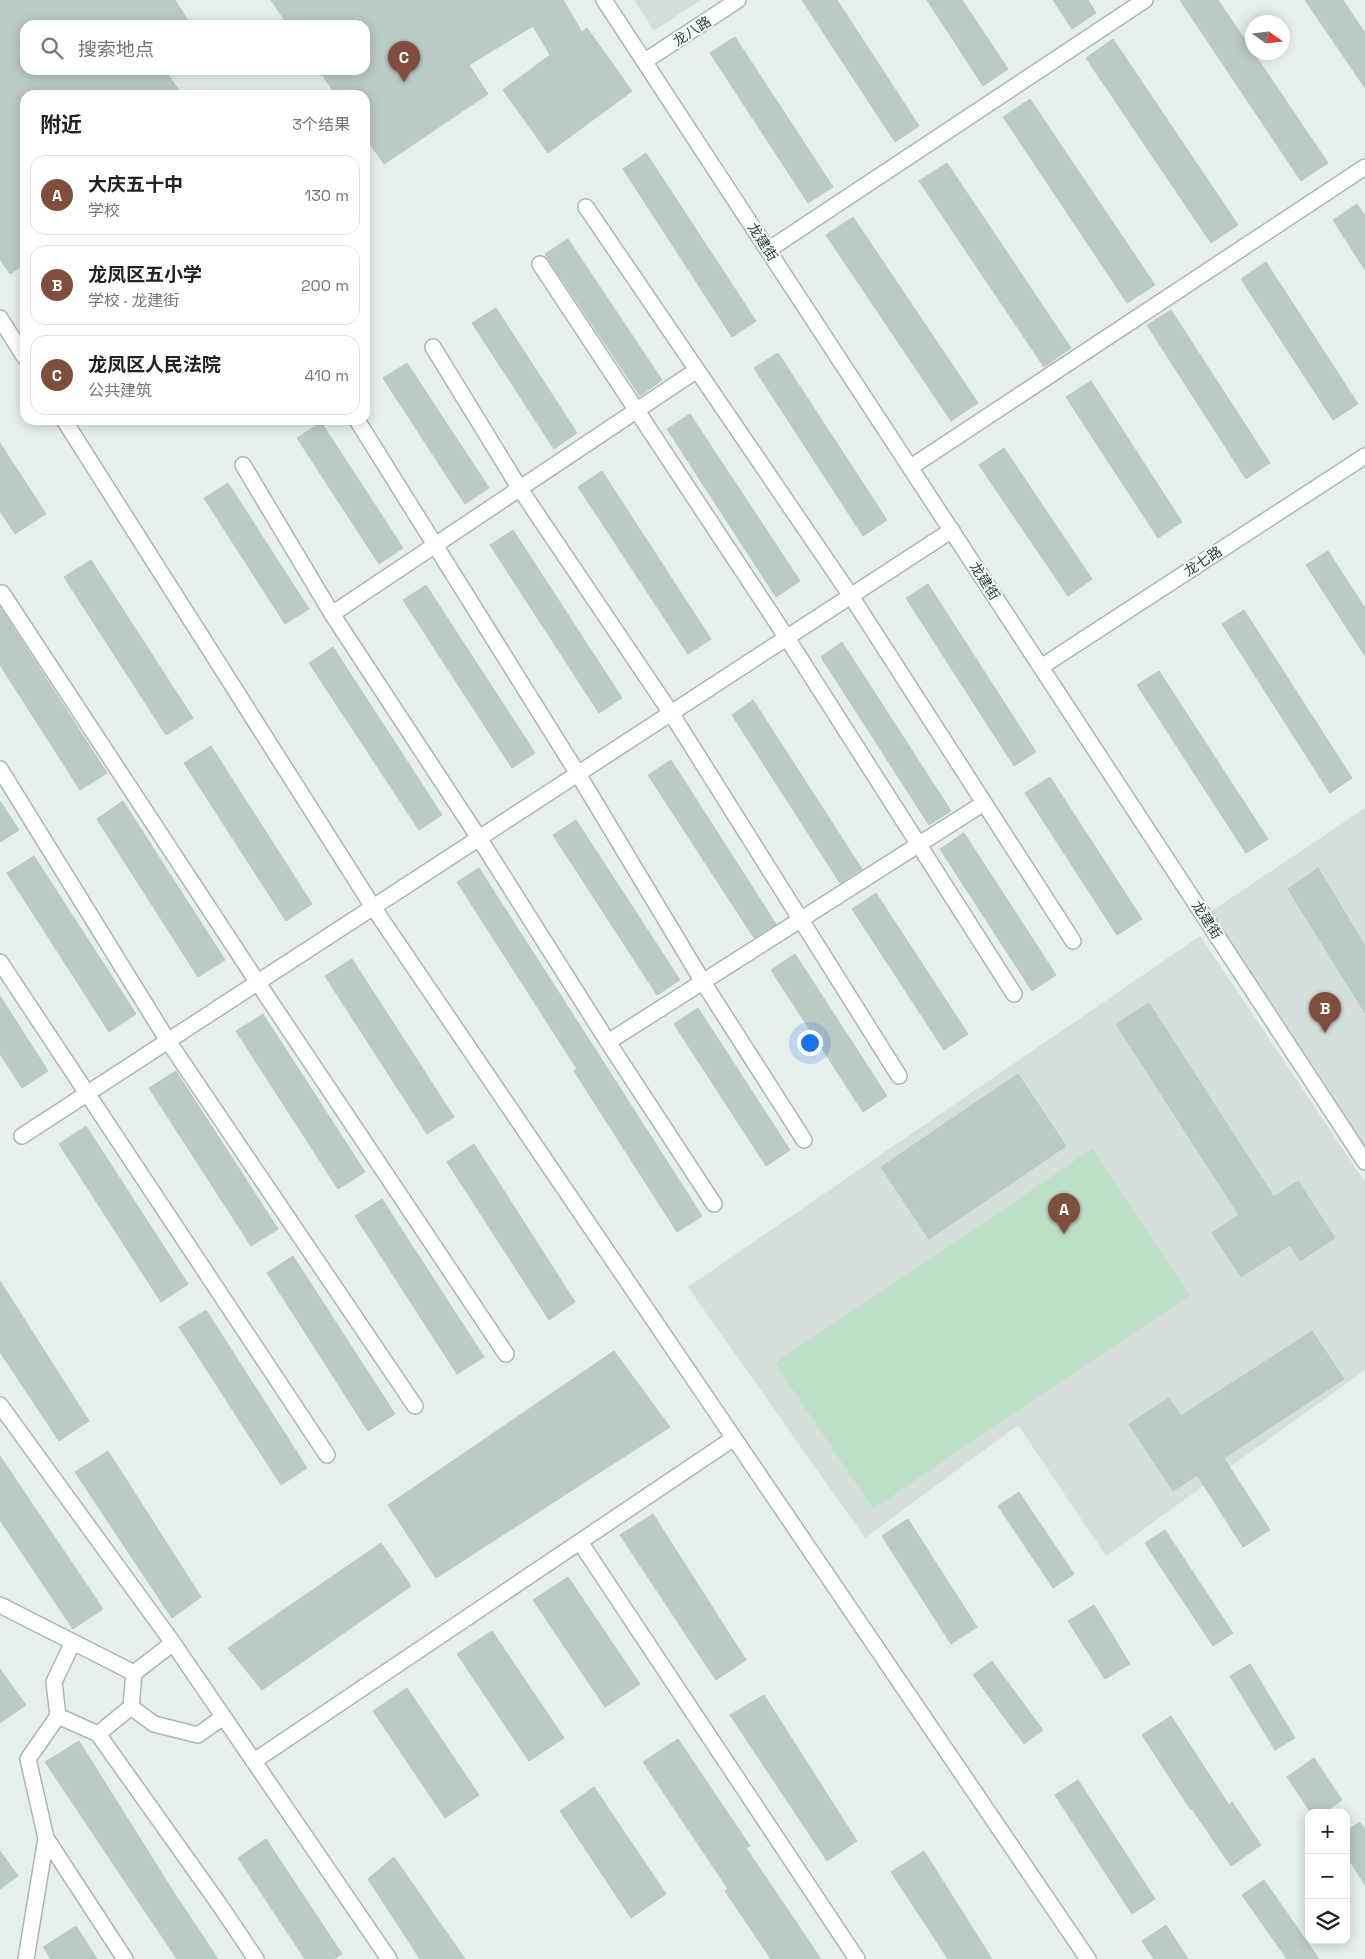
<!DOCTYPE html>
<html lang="zh">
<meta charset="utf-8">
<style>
:root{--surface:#fff;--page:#f6f6f6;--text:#222;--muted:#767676;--line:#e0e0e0;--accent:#804e3d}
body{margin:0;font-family:"Space Grotesk","Noto Sans SC",sans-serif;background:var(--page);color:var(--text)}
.controls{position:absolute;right:15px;bottom:15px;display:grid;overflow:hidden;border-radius:10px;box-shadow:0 2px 12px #0003}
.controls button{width:45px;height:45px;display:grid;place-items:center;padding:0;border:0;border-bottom:1px solid var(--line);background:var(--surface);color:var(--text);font:25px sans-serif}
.compass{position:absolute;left:1245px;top:15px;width:45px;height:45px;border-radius:50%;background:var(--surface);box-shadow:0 2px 12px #0003;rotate:104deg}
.you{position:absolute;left:809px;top:1042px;width:18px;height:18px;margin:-12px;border:4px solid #fff;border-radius:50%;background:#1a73e8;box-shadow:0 0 0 8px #1a73e833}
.badge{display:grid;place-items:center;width:32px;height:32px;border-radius:50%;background:var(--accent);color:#fff;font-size:16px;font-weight:700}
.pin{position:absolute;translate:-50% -41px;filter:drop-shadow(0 1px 2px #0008)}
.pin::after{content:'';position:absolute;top:26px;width:18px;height:15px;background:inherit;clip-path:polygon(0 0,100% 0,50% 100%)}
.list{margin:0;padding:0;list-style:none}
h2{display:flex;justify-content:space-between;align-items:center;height:65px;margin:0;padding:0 20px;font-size:21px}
h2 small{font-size:16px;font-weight:400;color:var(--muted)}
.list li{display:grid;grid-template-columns:32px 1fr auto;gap:15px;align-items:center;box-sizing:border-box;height:80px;margin:0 10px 10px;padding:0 10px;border:1px solid var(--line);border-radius:15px}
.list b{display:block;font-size:19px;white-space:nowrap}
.list p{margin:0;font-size:16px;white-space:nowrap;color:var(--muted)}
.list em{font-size:16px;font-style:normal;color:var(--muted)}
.icon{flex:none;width:28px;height:28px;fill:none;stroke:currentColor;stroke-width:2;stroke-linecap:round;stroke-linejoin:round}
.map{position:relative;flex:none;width:1365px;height:1959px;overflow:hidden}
.search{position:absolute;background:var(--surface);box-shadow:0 2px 12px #0003;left:20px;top:20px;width:350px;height:55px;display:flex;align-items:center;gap:12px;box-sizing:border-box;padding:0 18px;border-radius:15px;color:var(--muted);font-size:19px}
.panel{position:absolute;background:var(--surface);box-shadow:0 2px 12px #0003;left:20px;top:90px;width:350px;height:335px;border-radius:15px}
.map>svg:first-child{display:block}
.built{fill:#d4dfda}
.green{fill:#bfe0c8}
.building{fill:#bbcac4;stroke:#b8c9c2}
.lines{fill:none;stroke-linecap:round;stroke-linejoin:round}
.street-casing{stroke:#a8b8b2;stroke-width:18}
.secondary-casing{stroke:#a4bbb3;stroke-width:18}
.street{stroke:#fff;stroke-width:15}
.secondary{stroke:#fff;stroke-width:15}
.labels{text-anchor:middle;stroke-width:4;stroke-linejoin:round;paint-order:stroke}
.street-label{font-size:14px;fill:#24423a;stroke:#f7fbf9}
</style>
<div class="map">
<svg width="1365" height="1959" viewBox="0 0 1365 1959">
<rect width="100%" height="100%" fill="#e6efeb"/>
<path class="built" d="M634,0H701L654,31Z
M1365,808V1152L1206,915Z
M1200,936L1365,1182V1370L1106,1556L1018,1425L865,1538L688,1287Z"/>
<path class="green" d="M1092,1149L1190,1295L873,1509L775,1363Z"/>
<path class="building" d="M0,0H175L191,25H25V70H165L182,95H25V264L10,274L0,259Z
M271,0H563L582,32L587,28L632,91L548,153L503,90L550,55L533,26L469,65L488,94L384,164L365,137V95H336L319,70H365V25H288Z
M802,0H837L919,126L895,142Z
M927,0H962L1008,69L983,86Z
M1053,0H1088L1096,13L1072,29Z
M1180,0H1218L1328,163L1301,181Z
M1305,0H1343L1365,33V88Z
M735,37L833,187L808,203L710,53Z
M1113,39L1238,225L1211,243L1086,58Z
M1030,99L1155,285L1127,303L1003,117Z
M646,153L756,321L732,337L623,169Z
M947,163L1071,348L1044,367L919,181Z
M1357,204L1365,216V270L1333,220Z
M853,217L978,403L951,421L826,235Z
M568,239L662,380L640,396L545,254Z
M1266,262L1358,404L1333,420L1241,279Z
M496,308L577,433L554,449L472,323Z
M1171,310L1270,463L1246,479L1147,325Z
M778,353L887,520L863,536L754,368Z
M407,363L489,488L465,504L383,378Z
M1091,381L1182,522L1158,538L1066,397Z
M690,414L800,581L776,597L667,429Z
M321,422L403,548L379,564L297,438Z
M0,443L46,514L15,534L0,511Z
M1004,448L1092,579L1068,596L979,465Z
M602,471L711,639L688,654L578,487Z
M228,483L309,609L285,624L204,498Z
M513,530L622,698L599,713L490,545Z
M1328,551L1365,608V656L1306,565Z
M91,560L193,718L166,735L64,577Z
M928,584L1036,752L1014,766L906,598Z
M426,585L535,753L512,768L403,600Z
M0,607L107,773L80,790L0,665Z
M1244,610L1352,778L1330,793L1222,624Z
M842,642L951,811L929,825L821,657Z
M333,647L442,815L419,830L309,663Z
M1159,671L1268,839L1246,853L1137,685Z
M753,700L862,869L840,883L732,715Z
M211,746L312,904L286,921L184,763Z
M671,760L776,924L754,938L648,775Z
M1050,777L1142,919L1117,935L1025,793Z
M0,801L19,830L0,842Z
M123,801L225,960L198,977L97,819Z
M576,820L680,980L657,995L553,835Z
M964,833L1056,975L1032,991L940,849Z
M34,856L136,1014L109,1032L7,873Z
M479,868L702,1216L677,1232L574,1071L577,1069L457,882Z
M1318,868L1365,946V1013L1288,889Z
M876,893L968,1034L944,1050L852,909Z
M795,954L887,1096L863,1112L771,970Z
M352,959L454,1117L427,1134L325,976Z
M0,996L48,1071L22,1088L0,1054Z
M1149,1003L1274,1197L1298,1181L1335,1238L1300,1261L1290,1245L1241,1277L1212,1233L1239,1215L1116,1024Z
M698,1008L790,1150L766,1166L674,1024Z
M263,1014L365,1172L338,1189L236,1031Z
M176,1071L278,1229L251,1246L149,1088Z
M1018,1074L1066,1146L929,1239L881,1167Z
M86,1126L188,1284L161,1302L59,1144Z
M474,1144L575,1302L549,1320L447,1162Z
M382,1199L484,1357L457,1374L355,1216Z
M293,1256L395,1414L368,1431L267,1273Z
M0,1281L89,1421L59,1441L0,1352Z
M206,1310L307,1468L281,1485L179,1327Z
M1312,1331L1344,1379L1224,1458L1270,1530L1243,1547L1197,1475L1173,1491L1129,1424L1169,1398L1181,1416Z
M614,1351L670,1427L436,1578L388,1505Z
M108,1451L201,1597L172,1618L75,1472Z
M0,1456L103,1609L73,1629L0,1520Z
M1019,1492L1074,1574L1053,1588L998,1506Z
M653,1514L746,1660L716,1680L620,1535Z
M908,1519L977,1627L951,1644L882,1536Z
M1165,1530L1233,1633L1213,1646L1145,1543Z
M381,1543L411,1586L262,1690L228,1648Z
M568,1577L640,1684L605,1707L533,1600Z
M1094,1605L1130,1664L1105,1679L1068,1621Z
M492,1631L564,1738L529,1761L457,1654Z
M992,1661L1043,1730L1024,1744L973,1675Z
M1250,1664L1295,1738L1275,1750L1230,1676Z
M0,1669L26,1705L0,1723Z
M407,1688L479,1795L445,1818L373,1711Z
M764,1695L857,1841L827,1861L730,1715Z
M1171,1716L1229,1805L1232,1802L1261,1845L1231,1866L1192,1809L1191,1810L1142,1735Z
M678,1739L750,1846L746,1848L821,1959H771L725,1891L728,1889L643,1762Z
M79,1741L171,1888L218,1959H177L45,1762Z
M1314,1758L1342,1800L1324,1813H1311L1287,1777Z
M1078,1780L1155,1899L1132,1914L1055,1795Z
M594,1787L666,1894L631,1918L560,1811Z
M1360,1822L1365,1829V1885L1346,1855V1831Z
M266,1839L342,1954L334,1959H305L238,1858Z
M0,1851L18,1876L0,1889Z
M924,1851L992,1959H948L891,1872Z
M394,1857L465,1959H420L368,1879Z
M1264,1880L1319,1959H1287L1242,1895Z
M1166,1925L1188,1959H1154L1142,1941Z
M76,1926L97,1959H51L43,1947Z"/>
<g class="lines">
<g class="street-casing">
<path id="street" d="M586,207L851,596L1073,941
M768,250L1145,0
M540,264L787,638L1014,994
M0,318L25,358
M433,347L520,489L671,713L899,1076
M64,420L373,907L1088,1959
M357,420L578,774L703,982L804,1140
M243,465L332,614L479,838L608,1042L714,1204
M911,467L1365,167
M2,593L258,983L506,1354
M332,614L697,370
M0,769L168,1041L415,1406
M0,962L327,1455
M608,1042L984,803
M22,1136L952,530
M0,1405L173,1643L389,1959
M580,1542L857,1959
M0,1605L134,1673L173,1643
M73,1642L54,1682L58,1716L98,1734
M131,1707L134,1673
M58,1716L28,1759L46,1838L125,1959
M223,1717L198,1735L154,1724L131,1707L98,1734L219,1904L256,1959
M254,1761L734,1438
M26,1959L46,1838"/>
</g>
<g class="secondary-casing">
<path id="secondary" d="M604,0L1365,1162
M645,61L738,0
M1041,667L1365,456"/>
</g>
<use href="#street" class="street"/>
<use href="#secondary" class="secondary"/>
</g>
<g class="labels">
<g class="street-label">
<text transform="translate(692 31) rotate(-33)" y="5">龙八路</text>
<text transform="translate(763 242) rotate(57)" y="5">龙建街</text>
<text transform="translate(1203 561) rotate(-33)" y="5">龙七路</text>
<text transform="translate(985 581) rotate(57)" y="5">龙建街</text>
<text transform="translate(1207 920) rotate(57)" y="5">龙建街</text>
</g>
</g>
</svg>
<div class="controls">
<button>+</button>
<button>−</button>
<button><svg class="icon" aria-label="layers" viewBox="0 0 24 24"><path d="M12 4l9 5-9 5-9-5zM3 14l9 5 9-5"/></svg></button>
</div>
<svg class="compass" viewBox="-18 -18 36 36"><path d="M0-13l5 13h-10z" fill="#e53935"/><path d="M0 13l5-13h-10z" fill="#767676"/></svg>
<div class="you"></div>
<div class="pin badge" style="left:1064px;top:1234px">A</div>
<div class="pin badge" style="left:1325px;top:1033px">B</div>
<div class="pin badge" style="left:404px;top:82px">C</div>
<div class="search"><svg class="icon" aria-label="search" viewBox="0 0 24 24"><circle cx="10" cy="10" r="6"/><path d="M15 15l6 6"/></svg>搜索地点</div>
<section class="panel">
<h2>附近<small>3个结果</small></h2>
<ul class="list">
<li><span class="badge">A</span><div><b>大庆五十中</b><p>学校</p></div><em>130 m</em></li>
<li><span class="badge">B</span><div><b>龙凤区五小学</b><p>学校 · 龙建街</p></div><em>200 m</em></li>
<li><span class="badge">C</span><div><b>龙凤区人民法院</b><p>公共建筑</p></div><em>410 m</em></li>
</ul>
</section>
</div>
